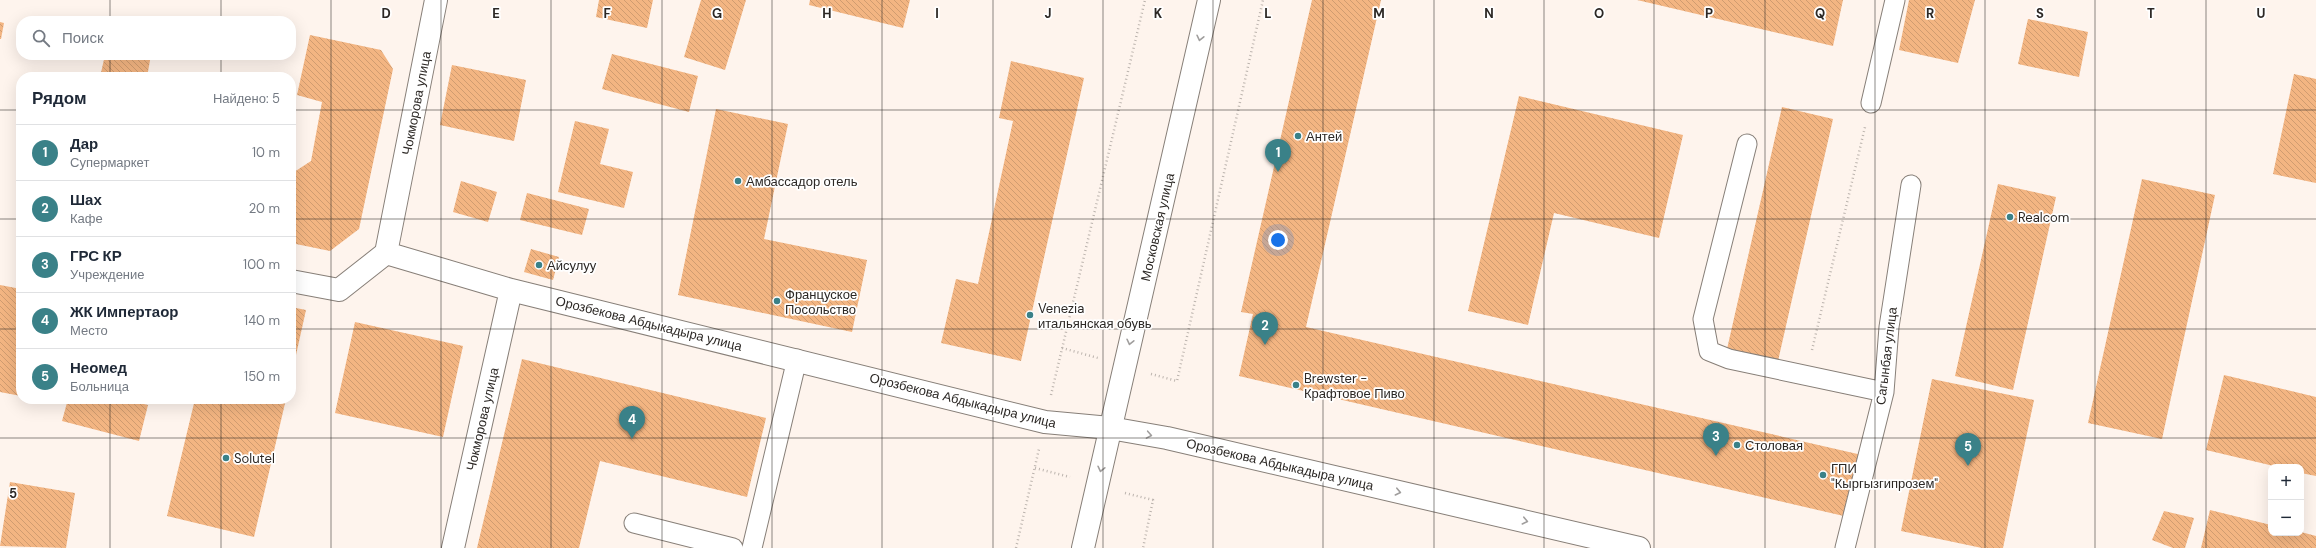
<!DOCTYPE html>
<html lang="ru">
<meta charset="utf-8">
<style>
:root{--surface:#fff;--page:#f6f6f7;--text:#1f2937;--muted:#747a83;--line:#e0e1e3;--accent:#3a8188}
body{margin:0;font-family:"DM Sans",sans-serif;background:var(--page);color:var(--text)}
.controls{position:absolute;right:12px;bottom:12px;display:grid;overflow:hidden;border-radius:8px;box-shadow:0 4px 16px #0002}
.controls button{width:36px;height:36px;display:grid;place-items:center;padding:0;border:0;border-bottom:1px solid var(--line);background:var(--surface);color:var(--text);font:20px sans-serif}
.you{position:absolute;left:1278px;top:240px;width:14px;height:14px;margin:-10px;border:3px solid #fff;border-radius:50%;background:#1a73e8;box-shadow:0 0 0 6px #1a73e833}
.badge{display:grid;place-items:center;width:26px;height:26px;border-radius:50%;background:var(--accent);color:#fff;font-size:13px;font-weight:700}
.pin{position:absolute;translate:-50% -33px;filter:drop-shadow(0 1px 2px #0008)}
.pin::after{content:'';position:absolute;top:21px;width:14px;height:12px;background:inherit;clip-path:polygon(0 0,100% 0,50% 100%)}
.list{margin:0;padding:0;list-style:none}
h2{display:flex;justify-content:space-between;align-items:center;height:52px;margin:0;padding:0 16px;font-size:17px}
h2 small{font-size:13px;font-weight:400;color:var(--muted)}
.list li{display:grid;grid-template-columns:26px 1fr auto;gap:12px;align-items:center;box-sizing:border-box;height:56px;padding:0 16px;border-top:1px solid var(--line)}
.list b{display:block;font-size:15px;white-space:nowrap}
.list p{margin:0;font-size:13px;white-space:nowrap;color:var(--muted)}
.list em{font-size:13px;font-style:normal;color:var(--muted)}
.icon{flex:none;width:22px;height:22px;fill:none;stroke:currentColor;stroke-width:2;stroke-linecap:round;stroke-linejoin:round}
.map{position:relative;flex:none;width:2316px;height:548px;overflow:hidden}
.search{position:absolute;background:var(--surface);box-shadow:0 4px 16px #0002;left:16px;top:16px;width:280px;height:44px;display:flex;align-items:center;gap:10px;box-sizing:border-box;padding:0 14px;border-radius:16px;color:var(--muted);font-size:15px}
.panel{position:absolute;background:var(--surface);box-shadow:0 4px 16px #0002;left:16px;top:72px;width:280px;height:332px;border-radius:16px}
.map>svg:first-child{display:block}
.building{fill:url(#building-back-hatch)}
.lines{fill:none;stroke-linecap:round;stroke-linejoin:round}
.service-casing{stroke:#877f78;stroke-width:21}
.minor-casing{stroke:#877f78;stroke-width:24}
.secondary-casing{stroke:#877f78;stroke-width:24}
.path{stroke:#bcb4ae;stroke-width:2.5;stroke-dasharray:1 3;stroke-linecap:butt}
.service{stroke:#fff;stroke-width:19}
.minor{stroke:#fff;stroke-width:22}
.secondary{stroke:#fff;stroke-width:22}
.oneway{stroke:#a09e9d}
.grid{fill:none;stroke:#2c2825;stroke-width:1;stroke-opacity:0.55}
.poi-dot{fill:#3a8188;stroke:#fff;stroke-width:1.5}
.labels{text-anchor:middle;stroke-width:3.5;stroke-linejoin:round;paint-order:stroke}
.street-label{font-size:13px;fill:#2c2825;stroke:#fff}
.poi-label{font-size:13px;fill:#2c2825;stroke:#fff;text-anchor:start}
.grid-label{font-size:13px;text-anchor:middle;font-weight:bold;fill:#2c2825;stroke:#fff;stroke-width:3.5;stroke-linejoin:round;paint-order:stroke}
</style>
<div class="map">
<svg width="2316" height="548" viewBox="0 0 2316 548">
<defs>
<pattern id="building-back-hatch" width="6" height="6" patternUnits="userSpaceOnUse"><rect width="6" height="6" fill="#f3b582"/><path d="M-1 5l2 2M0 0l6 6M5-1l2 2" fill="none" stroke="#d09c70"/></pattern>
</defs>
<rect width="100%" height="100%" fill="#fef4ed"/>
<path class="building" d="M599,0H653L647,28L596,17Z
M701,0H746L725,70L684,57Z
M810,0H910L903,28L809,5Z
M1312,0H1381L1306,327L1862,455L1848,517L1239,376L1253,314L1241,312Z
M1637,0H1843L1833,46Z
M1909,0H1975L1958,63L1899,50Z
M2028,19L2088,32L2079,77L2018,64Z
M0,22L4,23L1,39H0Z
M310,35L381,50L393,69L359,229L330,251L291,243V174L311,161L322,102L297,95Z
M612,54L698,76L689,112L602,89Z
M105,55H151L147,77H100Z
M1011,61L1084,78L1021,361L941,343L956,279L978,284L1013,121L999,118Z
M452,65L526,80L514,141L440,125Z
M2294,74L2316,79V183L2273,174Z
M1519,96L1683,135L1659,238L1554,213L1528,325L1468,311Z
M1782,107L1833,119L1778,361L1727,349Z
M716,109L788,124L764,239L867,260L852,332L678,295Z
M575,121L609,129L600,164L633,172L624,208L558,192Z
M2142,179L2215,195L2162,439L2088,423Z
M461,181L497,192L488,222L453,212Z
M1998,184L2056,197L2013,390L1955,376Z
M527,193L589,209L582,235L520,220Z
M531,249L559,257L553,280L524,272Z
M0,285L21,289V396L0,392Z
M291,307L306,310L292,373H291Z
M355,322L463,346L443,437L335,413Z
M522,359L766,418L747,497L600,461L579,548H477Z
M2224,375L2316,397V476L2301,473V467H2278L2206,450Z
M1932,379L2034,400L2003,548H1982L1901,531Z
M68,399H123L148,405L139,441L62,421Z
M195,399H286L254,537L167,516Z
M10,482L75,493L66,548L0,546Z
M2210,510L2271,525V533L2301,532L2316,536V548H2201Z
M2164,511L2194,518L2185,548H2173L2152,540Z"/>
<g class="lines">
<g class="service-casing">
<path id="service" d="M1871,103L1895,0
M1747,144L1703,319L1709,351L1729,359L1884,392
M634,523L733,548
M752,548L797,359
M1845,548L1884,392L1889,327L1911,185"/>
</g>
<g class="minor-casing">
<path id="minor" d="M386,253L511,290L1045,422L1110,428L1167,438L1639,548
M386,253L436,0
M291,281L339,290L386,253
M453,548L511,290"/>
</g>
<g class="secondary-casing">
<path id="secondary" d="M1083,548L1209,0"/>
</g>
<path class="path" d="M1062,348L1098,358
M1812,350L1865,127
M1151,374L1177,381L1263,0
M1051,395L1145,0
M1035,468L1070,477
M1125,493L1153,500L1143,548
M1016,548L1039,449"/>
<use href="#service" class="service"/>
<use href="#minor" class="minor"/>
<use href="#secondary" class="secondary"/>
</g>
<defs><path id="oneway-chevron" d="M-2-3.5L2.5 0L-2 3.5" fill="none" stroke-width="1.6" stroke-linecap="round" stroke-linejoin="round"/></defs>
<g class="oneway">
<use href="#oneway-chevron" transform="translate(1200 38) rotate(103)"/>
<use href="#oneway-chevron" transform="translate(1130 342) rotate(103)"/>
<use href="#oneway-chevron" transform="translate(1149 435) rotate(10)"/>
<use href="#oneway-chevron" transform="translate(1101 469) rotate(103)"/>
<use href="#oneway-chevron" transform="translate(1398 492) rotate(13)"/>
<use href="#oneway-chevron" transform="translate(1525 521) rotate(13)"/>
</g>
<path class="grid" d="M110,0V21M221,0V21M331,0V548M441,0V548M551,0V548M662,0V548M772,0V548M882,0V548M993,0V548M1103,0V548M1213,0V548M1323,0V548M1434,0V548M1544,0V548M1654,0V548M1765,0V548M1875,0V548M1985,0V548M2095,0V548M2206,0V548M110,55V77M221,55V77M0,110H21M291,110H2316M0,219H21M291,219H2316M0,329H21M291,329H2316M110,399V548M221,399V548M0,438H2316"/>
<g class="poi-dot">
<circle cx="1298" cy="136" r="4"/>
<circle cx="738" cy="181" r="4"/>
<circle cx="2010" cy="217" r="4"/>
<circle cx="539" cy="265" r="4"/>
<circle cx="777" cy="301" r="4"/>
<circle cx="1030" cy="315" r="4"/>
<circle cx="1296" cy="385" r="4"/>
<circle cx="1737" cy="445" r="4"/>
<circle cx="226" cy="458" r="4"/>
<circle cx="1823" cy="475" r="4"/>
</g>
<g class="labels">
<g class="street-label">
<text transform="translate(416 103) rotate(-79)" y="5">Чокморова улица</text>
<text transform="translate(1157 227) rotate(-77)" y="5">Московская улица</text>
<text transform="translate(649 323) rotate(14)" y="5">Орозбекова Абдыкадыра улица</text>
<text transform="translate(1886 356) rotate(-83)" y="5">Сагынбая улица</text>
<text transform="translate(963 400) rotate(14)" y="5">Орозбекова Абдыкадыра улица</text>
<text transform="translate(482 419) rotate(-77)" y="5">Чокморова улица</text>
<text transform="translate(1280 464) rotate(13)" y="5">Орозбекова Абдыкадыра улица</text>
</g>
<g class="poi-label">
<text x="1306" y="141">Антей</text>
<text x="746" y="186">Амбассадор отель</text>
<text x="2018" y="222">Realcom</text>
<text x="547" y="270">Айсулуу</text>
<text x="785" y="299">Француское<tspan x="785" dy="15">Посольство</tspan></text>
<text x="1038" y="313">Venezia<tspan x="1038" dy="15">итальянская обувь</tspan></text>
<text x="1304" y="383">Brewster -<tspan x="1304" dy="15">Крафтовое Пиво</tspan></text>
<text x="1745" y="450">Столовая</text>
<text x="234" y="463">Solutel</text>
<text x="1831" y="473">ГПИ<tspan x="1831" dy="15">"Кыргызгипрозем"</tspan></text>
</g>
</g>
<g class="grid-label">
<text x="386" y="18">D</text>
<text x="496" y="18">E</text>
<text x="607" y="18">F</text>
<text x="717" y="18">G</text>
<text x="827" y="18">H</text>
<text x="937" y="18">I</text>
<text x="1048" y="18">J</text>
<text x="1158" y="18">K</text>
<text x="1268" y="18">L</text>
<text x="1379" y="18">M</text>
<text x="1489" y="18">N</text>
<text x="1599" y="18">O</text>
<text x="1709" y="18">P</text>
<text x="1820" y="18">Q</text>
<text x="1930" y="18">R</text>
<text x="2040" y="18">S</text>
<text x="2151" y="18">T</text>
<text x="2261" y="18">U</text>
<text x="13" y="498">5</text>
</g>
</svg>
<div class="controls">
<button>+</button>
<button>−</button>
</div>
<div class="you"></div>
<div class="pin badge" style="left:1278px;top:172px">1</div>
<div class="pin badge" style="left:1265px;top:345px">2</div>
<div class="pin badge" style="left:1716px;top:456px">3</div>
<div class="pin badge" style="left:632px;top:439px">4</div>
<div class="pin badge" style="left:1968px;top:466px">5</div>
<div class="search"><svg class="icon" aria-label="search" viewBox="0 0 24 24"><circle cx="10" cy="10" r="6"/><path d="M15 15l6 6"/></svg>Поиск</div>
<section class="panel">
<h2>Рядом<small>Найдено: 5</small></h2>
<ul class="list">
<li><span class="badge">1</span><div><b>Дар</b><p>Супермаркет</p></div><em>10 m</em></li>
<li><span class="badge">2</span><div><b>Шах</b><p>Кафе</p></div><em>20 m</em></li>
<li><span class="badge">3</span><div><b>ГРС КР</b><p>Учреждение</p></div><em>100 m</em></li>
<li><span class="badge">4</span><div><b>ЖК Импертаор</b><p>Место</p></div><em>140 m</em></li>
<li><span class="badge">5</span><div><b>Неомед</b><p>Больница</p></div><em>150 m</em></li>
</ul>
</section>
</div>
